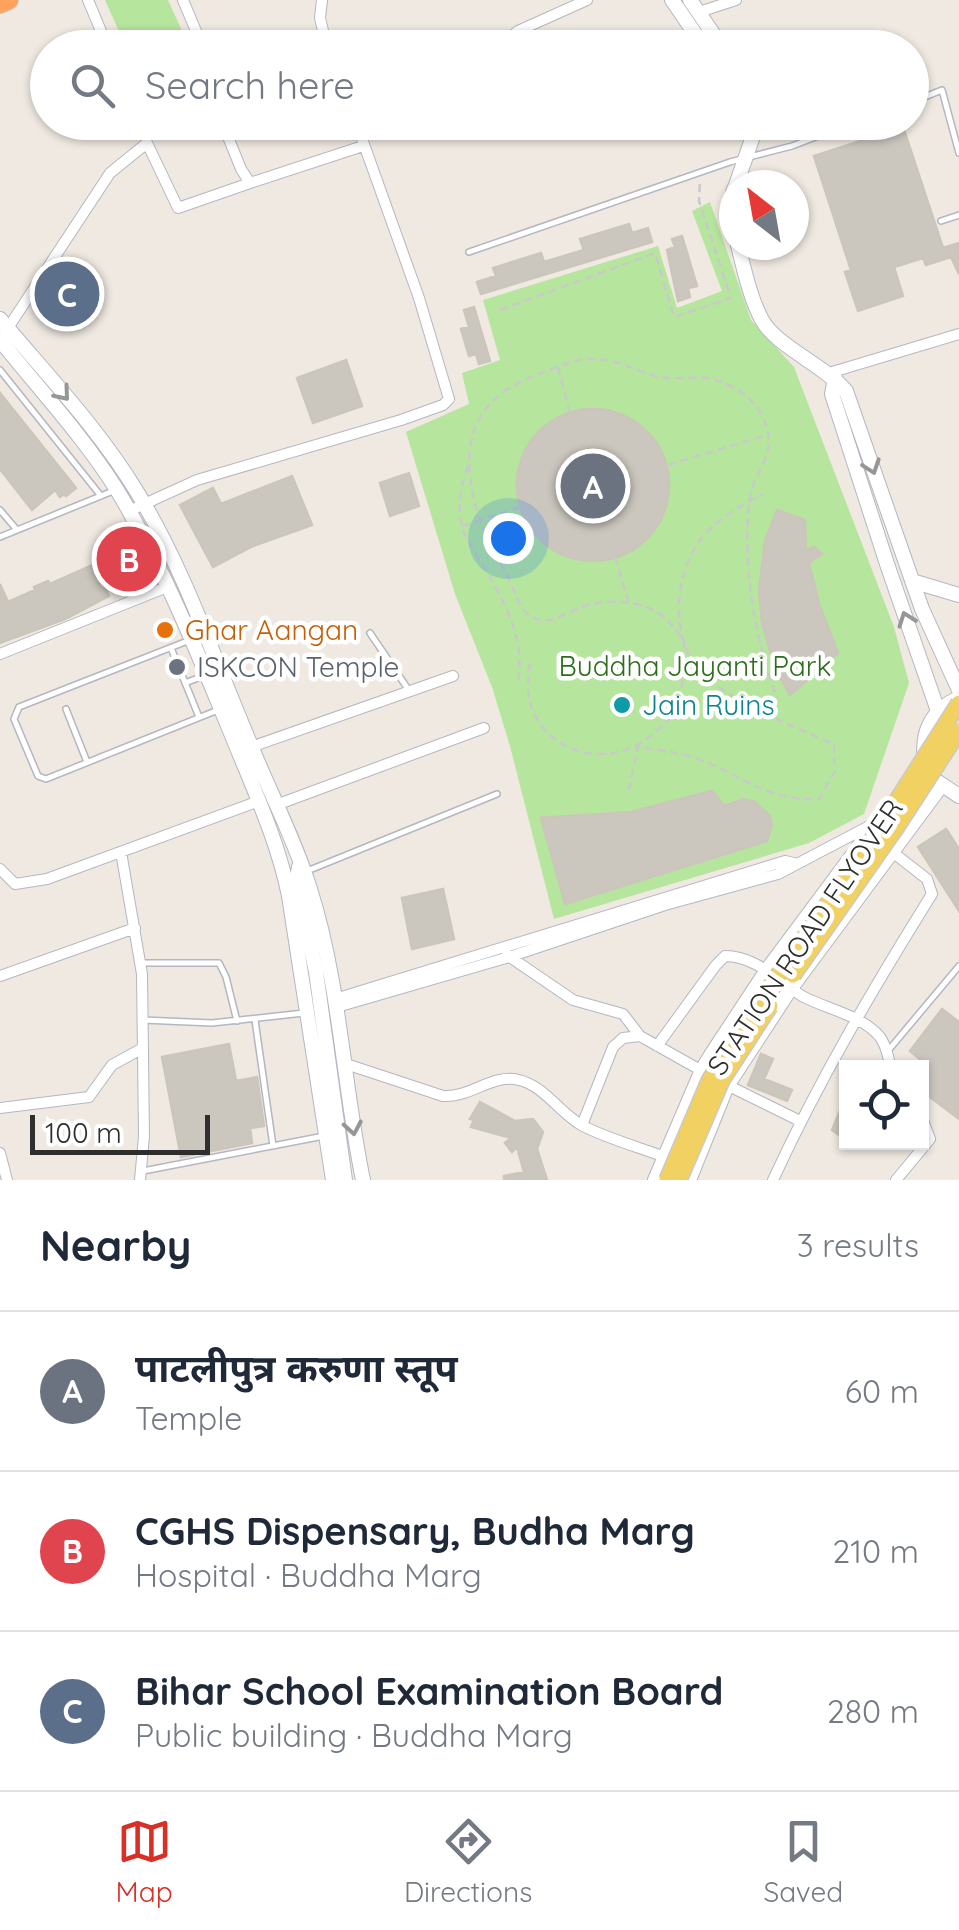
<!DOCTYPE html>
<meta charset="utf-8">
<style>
:root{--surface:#fff;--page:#f6f6f7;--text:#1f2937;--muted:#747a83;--line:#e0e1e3;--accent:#d93025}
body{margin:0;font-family:Quicksand,"Noto Sans Devanagari",sans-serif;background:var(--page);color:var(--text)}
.controls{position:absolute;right:30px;bottom:30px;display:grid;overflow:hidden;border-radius:0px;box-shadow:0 2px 8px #0004}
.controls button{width:90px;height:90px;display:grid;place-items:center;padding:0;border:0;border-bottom:2px solid var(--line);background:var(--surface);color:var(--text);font:50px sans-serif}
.compass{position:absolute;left:719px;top:170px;width:90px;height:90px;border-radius:50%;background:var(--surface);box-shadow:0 2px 8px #0004;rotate:329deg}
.scale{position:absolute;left:30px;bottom:25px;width:180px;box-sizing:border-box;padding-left:10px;border:5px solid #2e2e2e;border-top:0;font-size:28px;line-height:35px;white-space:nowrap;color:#2e2e2e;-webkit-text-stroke:8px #fff;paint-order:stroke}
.you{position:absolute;left:508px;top:538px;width:35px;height:35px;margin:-25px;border:8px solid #fff;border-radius:50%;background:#1a73e8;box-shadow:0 0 0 15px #1a73e833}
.badge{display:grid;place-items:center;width:65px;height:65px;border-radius:50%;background:var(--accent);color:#fff;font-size:32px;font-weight:700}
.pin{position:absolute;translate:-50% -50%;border:5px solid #fff;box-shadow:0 2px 10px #0006}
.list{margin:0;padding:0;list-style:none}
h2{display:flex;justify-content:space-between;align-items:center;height:130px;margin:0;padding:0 40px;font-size:42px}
h2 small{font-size:32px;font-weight:400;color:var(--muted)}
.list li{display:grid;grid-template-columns:65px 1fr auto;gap:30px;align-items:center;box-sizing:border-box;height:160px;padding:0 40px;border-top:2px solid var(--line)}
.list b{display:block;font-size:38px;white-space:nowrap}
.list p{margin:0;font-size:32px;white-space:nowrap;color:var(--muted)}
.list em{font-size:32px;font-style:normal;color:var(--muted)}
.icon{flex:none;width:55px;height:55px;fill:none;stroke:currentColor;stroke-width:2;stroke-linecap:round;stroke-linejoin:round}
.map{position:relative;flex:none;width:959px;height:1180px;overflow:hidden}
.search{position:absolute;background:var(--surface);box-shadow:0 2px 8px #0004;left:30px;right:30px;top:30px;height:110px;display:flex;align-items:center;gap:25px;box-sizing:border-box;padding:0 35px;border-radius:55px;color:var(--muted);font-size:38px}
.sheet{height:610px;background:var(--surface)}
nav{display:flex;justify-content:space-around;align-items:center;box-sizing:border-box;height:140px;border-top:2px solid var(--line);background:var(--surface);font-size:28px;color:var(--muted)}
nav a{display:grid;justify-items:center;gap:5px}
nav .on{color:var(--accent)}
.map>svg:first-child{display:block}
.park{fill:#b6e59e}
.building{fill:#cbc7bf;stroke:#cbc5ba;stroke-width:2.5}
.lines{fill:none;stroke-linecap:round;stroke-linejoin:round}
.lane-casing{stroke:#b4b7c1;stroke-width:8}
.street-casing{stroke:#b4b7c1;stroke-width:12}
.secondary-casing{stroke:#b4b7c1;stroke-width:16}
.highway-casing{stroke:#c9c9c9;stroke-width:20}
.path{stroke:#c9c9c9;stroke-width:2.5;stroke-dasharray:8 5;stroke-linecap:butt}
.lane{stroke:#fff;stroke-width:5}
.street{stroke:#fff;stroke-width:10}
.secondary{stroke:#fff;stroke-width:14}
.highway{stroke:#ffa35c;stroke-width:18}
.primary-bridge-casing{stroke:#c9c9c9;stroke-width:18;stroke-linecap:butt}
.primary-bridge{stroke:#f2d163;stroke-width:15}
.oneway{stroke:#969696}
.food-dot{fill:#e8710a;stroke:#fff;stroke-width:4}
.worship-dot{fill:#6b7280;stroke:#fff;stroke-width:4}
.culture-dot{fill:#0f9aa8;stroke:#fff;stroke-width:4}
.labels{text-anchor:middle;stroke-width:9;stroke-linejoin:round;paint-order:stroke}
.food-label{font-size:28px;fill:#c56008;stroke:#fff;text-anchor:start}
.park-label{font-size:28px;fill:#2c6e1b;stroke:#fff}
.worship-label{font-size:28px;fill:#5b616d;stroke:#fff;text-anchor:start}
.culture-label{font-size:28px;fill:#0d838f;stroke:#fff;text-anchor:start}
.street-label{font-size:28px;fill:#2e2e2e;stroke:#fff}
</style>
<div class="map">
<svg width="959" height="1180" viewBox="0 0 959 1180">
<rect width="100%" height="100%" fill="#efe9e1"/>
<path class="park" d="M105,0H168L183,33L152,47H126Z
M710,202L751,320L794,367L894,627L909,683L864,814L809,843L554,919L510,746L492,687L455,594L406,432L469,404L462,373L500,360L483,300L658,246L677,308L722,291L692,211Z"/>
<path class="building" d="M903,127L943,248L959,243V274L951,257L926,265L923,258L894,267L903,296L858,311L845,272L851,270L814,156Z
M629,224L632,233L648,228L652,242L481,294L477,282L496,276L493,268L541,253L544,262L584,250L580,239Z
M682,236L697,286L688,288L690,297L678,301L667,250L675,247L672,239Z
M474,307L490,361L479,364L476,354L469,356L461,329L469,327L464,310Z
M346,360L362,406L313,423L297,378Z
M0,393L76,488L66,496L64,494L60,497L55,490L32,510L0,469Z
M517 485a76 76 0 1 1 152 0a76 76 0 1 1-152 0Z
M409,473L419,506L390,516L380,483Z
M292,476L312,525L253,546L213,567L180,505L213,488L221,504Z
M777,510L805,520L806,551L814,547L822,554L809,562L819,604L838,653L790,695L774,666L762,622L759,591L765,541Z
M135,547L143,566L122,575L114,557Z
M95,564L109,596L65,619L0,643V584L8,602L35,590L34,587L48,581L50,584Z
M712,791L725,806L743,799L755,802L769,815L772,825L767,841L565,904L541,818L631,812Z
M946,829L959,849V911L918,847Z
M443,889L454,939L412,949L402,898Z
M942,1009L959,1022V1119L922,1091V1070L926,1064L910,1051Z
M229,1044L236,1081L257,1077L264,1126L250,1128L252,1143L181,1157L162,1057Z
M761,1054L773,1059L764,1079L792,1090L787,1101L748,1085Z
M846,1096V1140L832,1130Z
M480,1102L515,1121L533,1119L543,1132L537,1149L547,1180H504V1176L524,1172L517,1147L512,1152L505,1143L511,1138L471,1127L474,1120L470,1119Z"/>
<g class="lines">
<g class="lane-casing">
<path id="lane" d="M912,102L942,90L959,153
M941,221L959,215
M469,252L730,162L792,146L855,122
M0,370L101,496
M0,510L17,530
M0,537L113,491
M370,633L410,692
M190,640L19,707L14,719L38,776L46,779L218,710
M171,648L199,717
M185,683L206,675
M66,709L87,762
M307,871L497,794
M140,963H219L226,977L237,1021
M143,1020L212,1023L304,1013
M255,1020L273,1146
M887,1052L959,966
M143,1171L324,1136"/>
</g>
<g class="street-casing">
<path id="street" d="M88,0L108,48
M183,0L201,43L192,48
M322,0L320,18L327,48
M699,12L736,0
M496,48L518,31L587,0
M222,122L241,169L250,183L363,146
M4,334L110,173L147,143L178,208L250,183
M829,373L959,334
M129,511L197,480L401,420L443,405L449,399L419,298L356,122
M0,654L167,587
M251,747L453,676
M276,805L484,728
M121,852L142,974L144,1136L140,1180
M0,869L15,884L47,879L259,801
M507,955L573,1000L623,1014L640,1036L704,1072
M0,976L135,928
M335,999L785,861L794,863
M337,1007L509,957L665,905L778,874L873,824
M657,1046L716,965L725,956C756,956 778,981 802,996C826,1009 862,1015 880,1037C887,1046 888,1058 891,1068
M343,1063L443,1096C470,1098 493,1073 519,1080C545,1086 560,1114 583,1126C609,1139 638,1147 665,1157
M723,1083L800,1121
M0,1108L89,1097L112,1065L143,1048
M582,1125L613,1047L623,1038L640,1036
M0,1153L7,1180
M773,1180C819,1080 874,987 932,894L927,879L891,851
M896,1180L930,1139L922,1118"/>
</g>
<g class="secondary-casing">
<path id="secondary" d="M672,0L705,48
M690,0L723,48
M736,185L758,122
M734,189L728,211L734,232
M738,245C744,269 750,298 762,320C776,346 824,365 846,391L922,609L959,690
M0,319C47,375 99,429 137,492C186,572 215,662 252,748C271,795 295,840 310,889C340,983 343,1084 363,1180
M0,340C39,389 84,437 117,490C164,568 198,654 233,738C254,790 278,841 289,896L333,1180
M835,378L832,394L887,564L938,711
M912,581L959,595
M925,761C921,733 931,710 959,698
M935,780L959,796
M299,867L297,879L316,972L345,1180
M655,1180L702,1070L713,1052L767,970L884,813
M689,1180L727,1086L791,988L941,786"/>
</g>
<g class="highway-casing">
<path id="highway" d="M0,4L9,0"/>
</g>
<path class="path" d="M500,310L655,253L674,317L731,298L699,201L700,179
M558,367L570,413
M668,465L767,435
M468,466C460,491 456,508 464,533C489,579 528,626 518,681
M463,526L520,507
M615,557L629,603
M530,663C528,674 527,691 530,702C545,755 608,769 649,737C659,729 670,721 675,709C685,687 684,663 684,640C677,632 671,623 664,617C643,599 602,598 577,609C558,617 542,630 524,610C519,605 517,597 514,590C502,562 484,538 476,508C459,440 473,396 544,372C560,366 578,358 595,359C619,360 638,372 660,377C675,380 690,377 706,378C729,381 755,398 764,420C779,457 754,468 750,498C741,563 755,638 777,699
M629,790L638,746C656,750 675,752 692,757C740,771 762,802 819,799L835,771L834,744C798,728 724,699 699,670C668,634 675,566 706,533C721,516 743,505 763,494"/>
<use href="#lane" class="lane"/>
<use href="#street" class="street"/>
<use href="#secondary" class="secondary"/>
<use href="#highway" class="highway"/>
<g class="primary-bridge-casing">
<path id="primary-bridge" d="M793,975L896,828L959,731
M667,1180L709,1081L740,1030L873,838L959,703
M679,1180L722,1080L770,1006"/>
</g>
<use href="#primary-bridge" class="primary-bridge"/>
</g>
<defs><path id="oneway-chevron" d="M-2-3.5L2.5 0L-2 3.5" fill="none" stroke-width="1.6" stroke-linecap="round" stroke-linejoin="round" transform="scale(2.5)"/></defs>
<g class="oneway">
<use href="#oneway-chevron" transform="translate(63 394) rotate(50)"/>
<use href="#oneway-chevron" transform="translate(872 467) rotate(71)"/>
<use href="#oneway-chevron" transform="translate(906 619) rotate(-110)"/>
<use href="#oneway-chevron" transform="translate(353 1128) rotate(80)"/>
</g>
<circle class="food-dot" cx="165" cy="630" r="10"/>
<circle class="worship-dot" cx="177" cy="667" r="10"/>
<circle class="culture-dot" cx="622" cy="705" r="10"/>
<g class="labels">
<g class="food-label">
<text x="185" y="640">Ghar Aangan</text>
</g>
<g class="park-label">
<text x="695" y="676">Buddha Jayanti Park</text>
</g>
<g class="worship-label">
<text x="197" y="677">ISKCON Temple</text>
</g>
<g class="culture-label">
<text x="642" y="715">Jain Ruins</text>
</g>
<g class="street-label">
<text transform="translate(805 937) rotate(-56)" y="10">STATION ROAD FLYOVER</text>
</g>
</g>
</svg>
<div class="controls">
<button><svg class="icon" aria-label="locate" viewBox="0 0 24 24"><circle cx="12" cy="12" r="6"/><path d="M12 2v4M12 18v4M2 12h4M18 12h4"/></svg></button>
</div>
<svg class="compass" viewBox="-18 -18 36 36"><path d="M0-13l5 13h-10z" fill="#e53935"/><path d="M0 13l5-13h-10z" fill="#747a83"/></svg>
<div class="scale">100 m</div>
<div class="you"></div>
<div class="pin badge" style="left:593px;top:486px;background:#6b7280">A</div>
<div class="pin badge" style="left:129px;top:559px;background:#e0444e">B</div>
<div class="pin badge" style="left:67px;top:294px;background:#5c6f8a">C</div>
<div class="search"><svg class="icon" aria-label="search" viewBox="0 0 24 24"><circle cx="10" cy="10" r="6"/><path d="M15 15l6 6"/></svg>Search here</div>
</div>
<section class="sheet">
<h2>Nearby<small>3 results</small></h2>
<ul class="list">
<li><span class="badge" style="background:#6b7280">A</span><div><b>पाटलीपुत्र करुणा स्तूप</b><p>Temple</p></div><em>60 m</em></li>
<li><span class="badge" style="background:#e0444e">B</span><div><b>CGHS Dispensary, Budha Marg</b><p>Hospital · Buddha Marg</p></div><em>210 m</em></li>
<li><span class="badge" style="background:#5c6f8a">C</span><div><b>Bihar School Examination Board</b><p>Public building · Buddha Marg</p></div><em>280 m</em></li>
</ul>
</section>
<nav>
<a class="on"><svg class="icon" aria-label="map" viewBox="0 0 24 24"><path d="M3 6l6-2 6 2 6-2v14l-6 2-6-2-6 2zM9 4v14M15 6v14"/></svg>Map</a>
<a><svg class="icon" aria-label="directions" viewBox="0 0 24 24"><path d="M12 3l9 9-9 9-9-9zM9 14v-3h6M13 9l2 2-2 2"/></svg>Directions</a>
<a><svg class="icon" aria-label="saved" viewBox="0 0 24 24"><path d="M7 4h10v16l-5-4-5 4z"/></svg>Saved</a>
</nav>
